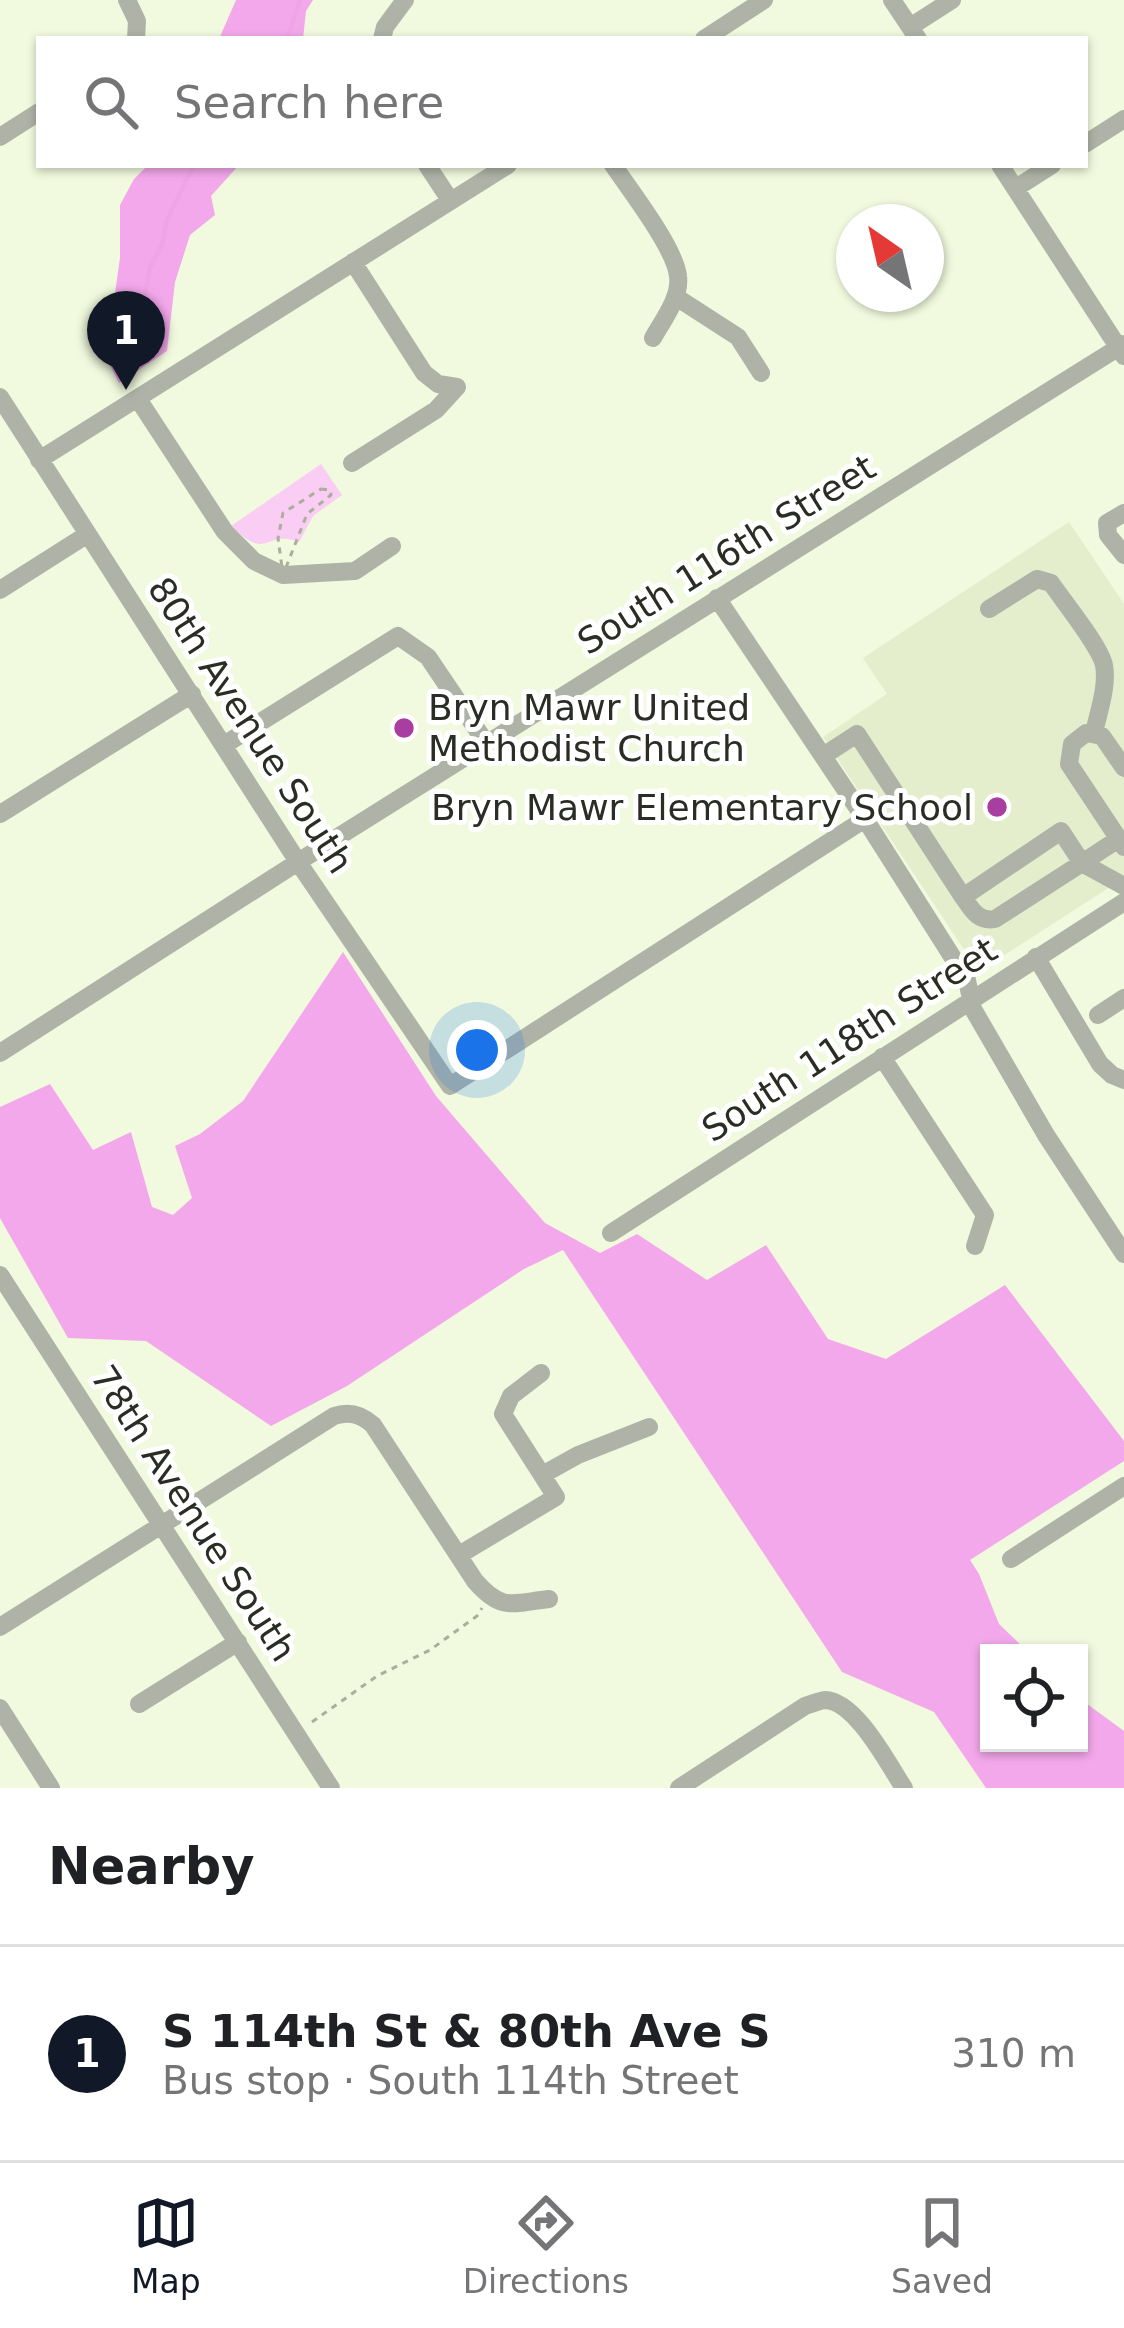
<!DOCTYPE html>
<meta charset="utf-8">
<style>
:root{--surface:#fff;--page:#f6f6f6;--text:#202124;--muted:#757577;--line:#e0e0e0;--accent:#111827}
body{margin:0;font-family:"DejaVu Sans",sans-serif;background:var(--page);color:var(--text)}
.controls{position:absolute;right:36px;bottom:36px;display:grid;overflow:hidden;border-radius:0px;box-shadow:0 3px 9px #0004}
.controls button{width:108px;height:108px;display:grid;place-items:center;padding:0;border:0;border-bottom:3px solid var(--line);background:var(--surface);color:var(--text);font:60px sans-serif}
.compass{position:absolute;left:836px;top:204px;width:108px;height:108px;border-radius:50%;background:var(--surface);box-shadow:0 3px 9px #0004;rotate:326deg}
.you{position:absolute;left:477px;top:1050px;width:42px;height:42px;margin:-30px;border:9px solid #fff;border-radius:50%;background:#1a73e8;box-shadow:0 0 0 18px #1a73e833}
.badge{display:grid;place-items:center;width:78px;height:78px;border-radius:50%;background:var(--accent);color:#fff;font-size:39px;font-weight:700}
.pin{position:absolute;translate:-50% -99px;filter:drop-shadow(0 3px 6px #0008)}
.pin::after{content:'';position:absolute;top:63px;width:42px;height:36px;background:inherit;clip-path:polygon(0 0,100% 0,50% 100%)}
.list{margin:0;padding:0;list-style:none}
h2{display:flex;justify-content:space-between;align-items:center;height:156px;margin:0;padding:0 48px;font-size:51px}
h2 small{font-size:39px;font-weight:400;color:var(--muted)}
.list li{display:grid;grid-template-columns:78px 1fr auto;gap:36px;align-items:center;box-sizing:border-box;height:216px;padding:0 48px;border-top:3px solid var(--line)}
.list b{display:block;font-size:45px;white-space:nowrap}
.list p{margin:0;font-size:39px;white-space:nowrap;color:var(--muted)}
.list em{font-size:39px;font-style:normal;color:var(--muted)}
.icon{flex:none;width:66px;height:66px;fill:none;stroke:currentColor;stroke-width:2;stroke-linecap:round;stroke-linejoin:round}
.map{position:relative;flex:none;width:1124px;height:1788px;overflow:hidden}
.search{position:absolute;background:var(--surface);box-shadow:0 3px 9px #0004;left:36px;right:36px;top:36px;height:132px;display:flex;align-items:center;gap:30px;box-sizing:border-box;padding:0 42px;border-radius:0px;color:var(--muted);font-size:45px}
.sheet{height:372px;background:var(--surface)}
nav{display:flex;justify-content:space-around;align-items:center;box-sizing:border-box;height:168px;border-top:3px solid var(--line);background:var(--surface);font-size:33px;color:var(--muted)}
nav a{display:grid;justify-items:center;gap:6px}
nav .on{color:var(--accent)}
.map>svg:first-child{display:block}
.built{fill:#e4eecd}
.green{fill:#facdf4}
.forest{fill:#f3a8eb}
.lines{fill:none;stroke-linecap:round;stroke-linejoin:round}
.stream{stroke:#efa4e6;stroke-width:4.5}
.path{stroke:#a9af9a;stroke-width:3;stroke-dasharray:6 6;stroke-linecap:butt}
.minor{stroke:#afb3a7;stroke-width:18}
.poi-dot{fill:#a73ea0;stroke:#fff;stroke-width:4.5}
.labels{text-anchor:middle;stroke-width:10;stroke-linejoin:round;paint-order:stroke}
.street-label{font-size:36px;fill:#2a2d23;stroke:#fff}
.poi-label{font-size:36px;fill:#2a2d23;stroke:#fff;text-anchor:start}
</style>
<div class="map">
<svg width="1124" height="1788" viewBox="0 0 1124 1788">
<rect width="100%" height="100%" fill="#f1f9de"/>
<path class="built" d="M1069,522L1124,604V878L989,965H983L973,963L823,737L887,694L863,658Z"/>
<path class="green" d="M321,464L342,495L313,516L299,542C264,529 269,563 231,526Z"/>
<path class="forest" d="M236,0H313L306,11L303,39H219Z
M148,165H239L211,196L215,215L190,235L175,282L167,351L119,383L104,354L102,331L114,300L120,258V205L134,179Z
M343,952L436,1096L545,1223L600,1253L637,1234L707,1280L766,1245L828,1339L886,1359L1005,1285L1124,1441V1461L970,1560L979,1574L999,1624L1029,1653H989V1743H1079V1698L1124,1731V1788H986L934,1712L842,1672L563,1250L524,1269L347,1386L271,1426L146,1341L68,1338L0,1218V1107L50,1084L93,1150L131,1132L152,1207L173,1215L192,1198L175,1146L200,1134L243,1101Z"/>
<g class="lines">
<path class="stream" d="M287,39L300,0
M133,362L150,267L162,245L167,220L194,165"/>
<path class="path" d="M321,489L330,490L331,495L307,514L283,575L278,538L283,513Z
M312,1722L377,1676L430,1650L477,1616L482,1608"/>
<path class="minor" d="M127,0L137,21L136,39
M892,0L918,39
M910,27L952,0
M382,39L385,27L405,0
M704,39L764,0
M0,137L39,112
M1085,144L1124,119
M427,165L450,200
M613,165C630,190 675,248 678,276C681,297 663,320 653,338
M1000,165L1124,356
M1016,188L1052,165
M353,262L424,373L438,384L457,387
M676,297L738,337L761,373
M0,397L298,862L450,1086L865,819
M138,399L225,532L254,561L283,575L355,571L392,546
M39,460L508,165
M352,463L436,410L457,387
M1124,513L1107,523L1108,535L1124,555
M0,590L88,534
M717,598L865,819L967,980L973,1009L1046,1135L1124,1254
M989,609L1037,579L1051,583C1064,602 1100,646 1104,665C1108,687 1098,713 1094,733
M224,745L398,636L428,657L486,743
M823,756L857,734L963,897
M1124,768L1102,736L1086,733L1072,744L1069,764L1124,847
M0,814L192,694
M1061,831L1082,863L995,919C978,922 972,910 963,897Z
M1117,840L1082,863L1124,886
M1036,957L1100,1064L1112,1075L1124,1080
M1098,1015L1124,998
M0,1053L298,862L1124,344
M882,1057L985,1215L975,1246
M611,1233L1124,902
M0,1275L331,1788
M542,1475L578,1455L649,1427
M459,1555L556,1497L503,1414L511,1396L541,1373
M1011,1559L1124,1486
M0,1627L334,1416C349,1411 361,1414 373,1425L475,1581C502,1612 512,1603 549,1599
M139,1704L238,1642
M0,1708L51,1788
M679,1788L805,1706C808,1705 822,1700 825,1700C856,1701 888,1764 904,1788"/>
</g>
<g class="poi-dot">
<circle cx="404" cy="728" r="12"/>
<circle cx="997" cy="807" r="12"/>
</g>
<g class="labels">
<g class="street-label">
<text transform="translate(726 554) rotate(-32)" y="13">South 116th Street</text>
<text transform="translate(251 725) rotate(57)" y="13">80th Avenue South</text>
<text transform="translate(849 1039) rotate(-33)" y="13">South 118th Street</text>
<text transform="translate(194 1513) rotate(57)" y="13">78th Avenue South</text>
</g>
<g class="poi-label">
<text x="428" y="720">Bryn Mawr United<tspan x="428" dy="41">Methodist Church</tspan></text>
<text x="973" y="820" text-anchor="end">Bryn Mawr Elementary School</text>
</g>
</g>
</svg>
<div class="controls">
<button><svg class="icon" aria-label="locate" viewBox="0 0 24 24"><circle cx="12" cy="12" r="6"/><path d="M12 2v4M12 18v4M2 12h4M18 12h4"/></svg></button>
</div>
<svg class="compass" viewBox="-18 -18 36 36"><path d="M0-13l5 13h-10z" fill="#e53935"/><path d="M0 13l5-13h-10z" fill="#757577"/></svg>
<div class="you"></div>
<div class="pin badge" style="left:126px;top:390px">1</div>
<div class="search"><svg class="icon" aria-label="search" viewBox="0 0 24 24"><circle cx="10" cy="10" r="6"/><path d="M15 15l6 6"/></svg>Search here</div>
</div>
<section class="sheet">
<h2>Nearby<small></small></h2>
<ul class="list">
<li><span class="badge">1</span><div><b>S 114th St &amp; 80th Ave S</b><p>Bus stop · South 114th Street</p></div><em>310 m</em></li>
</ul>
</section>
<nav>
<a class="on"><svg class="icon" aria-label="map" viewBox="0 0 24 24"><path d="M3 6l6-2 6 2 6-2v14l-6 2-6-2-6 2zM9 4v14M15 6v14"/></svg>Map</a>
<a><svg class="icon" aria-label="directions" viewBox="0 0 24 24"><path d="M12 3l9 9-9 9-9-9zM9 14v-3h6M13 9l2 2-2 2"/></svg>Directions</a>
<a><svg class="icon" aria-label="saved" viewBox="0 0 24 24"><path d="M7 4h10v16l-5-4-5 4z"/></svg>Saved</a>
</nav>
